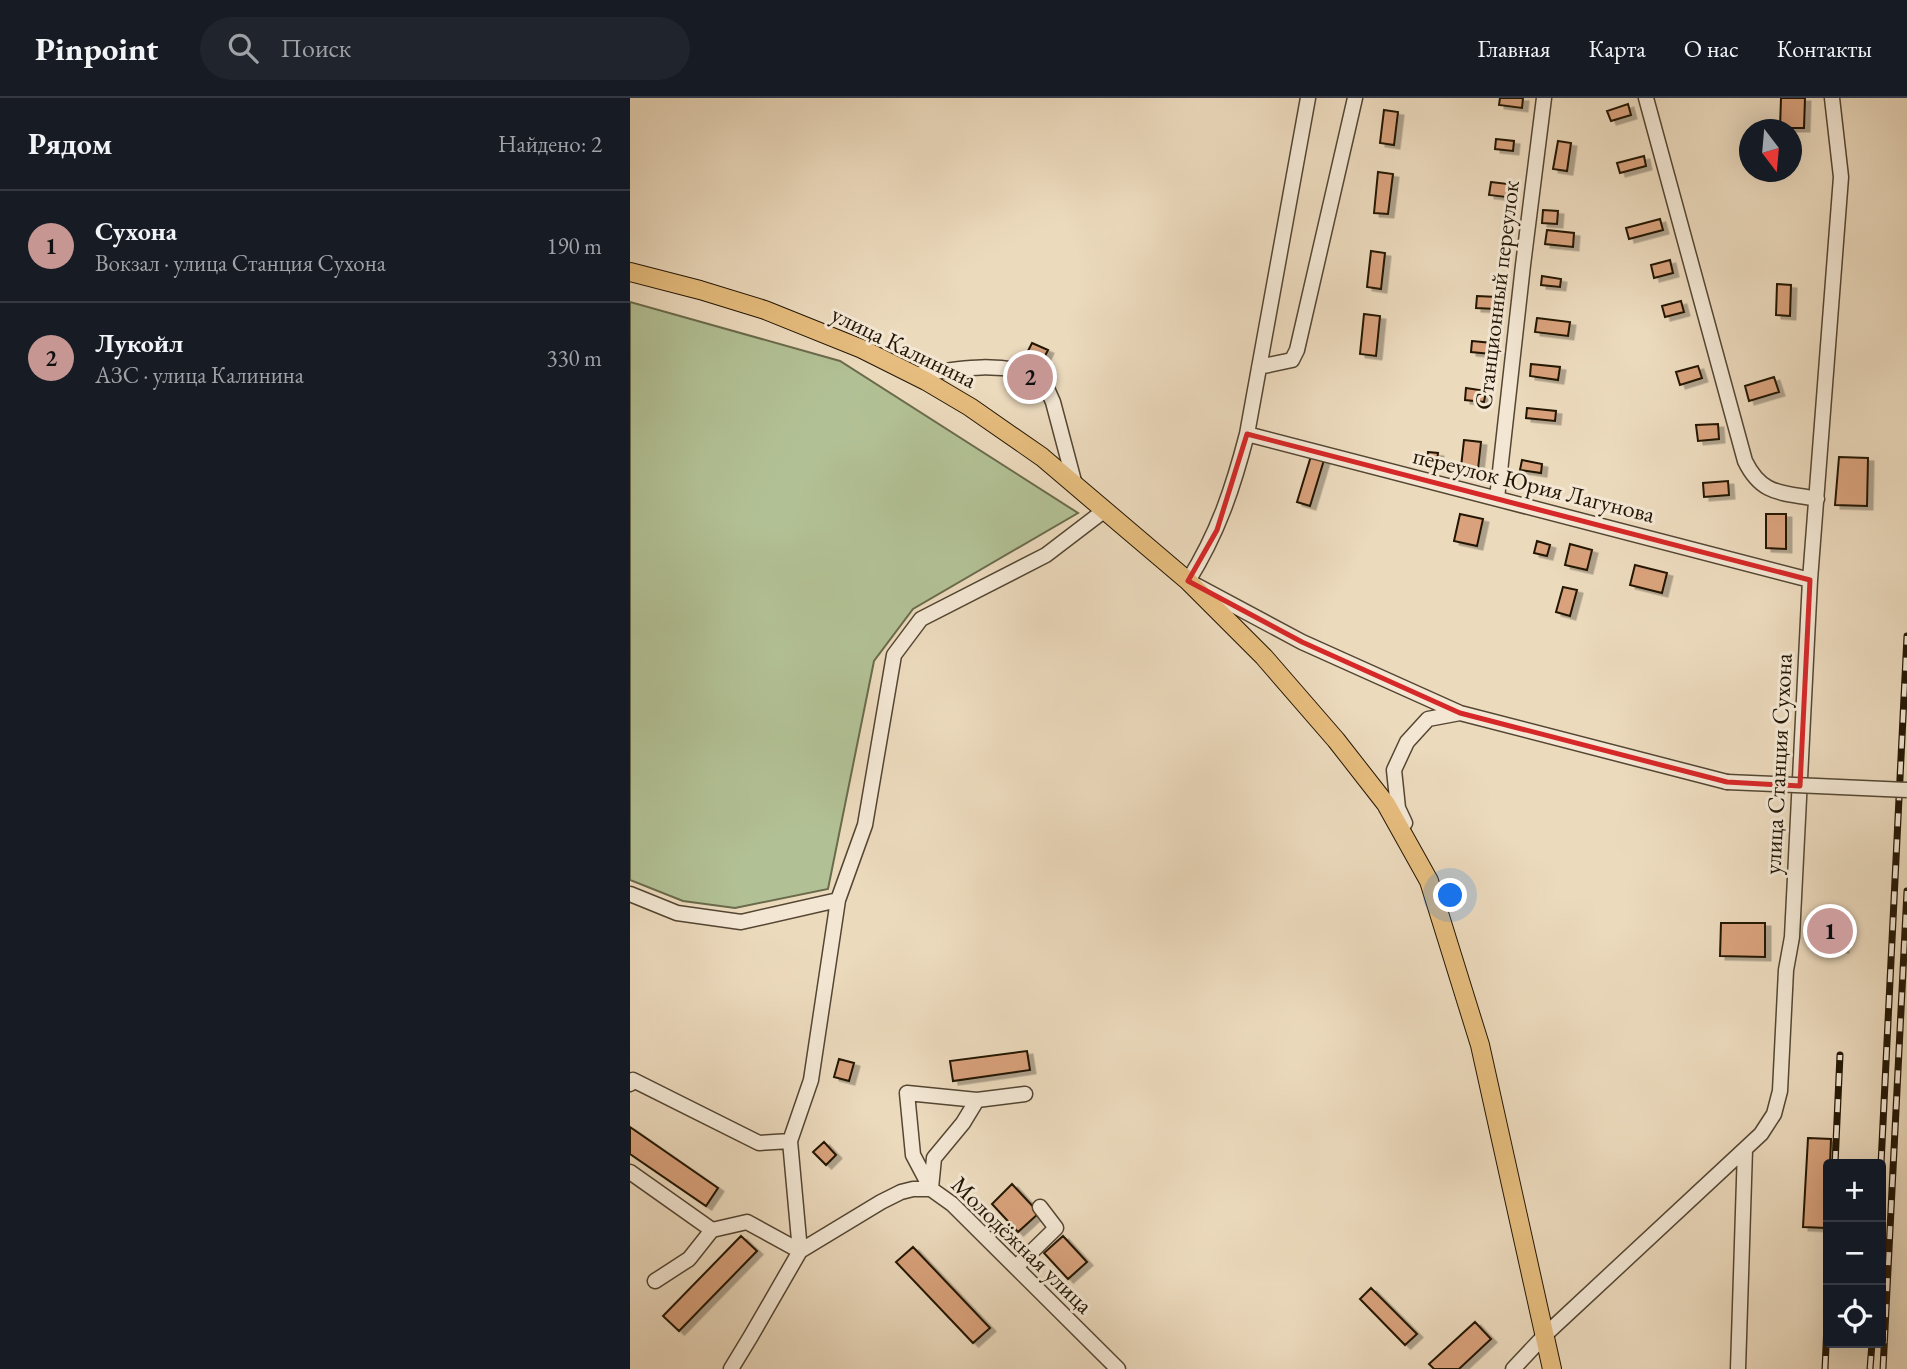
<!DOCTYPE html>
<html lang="ru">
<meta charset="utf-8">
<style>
:root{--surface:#171b24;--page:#20242c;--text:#f1f3f6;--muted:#9ea1a6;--line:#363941;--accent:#c59692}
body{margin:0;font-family:"EB Garamond",serif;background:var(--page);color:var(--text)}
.controls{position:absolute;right:21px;bottom:21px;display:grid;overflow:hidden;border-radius:7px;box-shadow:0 7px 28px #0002}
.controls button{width:63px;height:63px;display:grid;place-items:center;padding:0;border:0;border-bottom:2px solid var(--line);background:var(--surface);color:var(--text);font:35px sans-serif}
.compass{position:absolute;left:1109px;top:21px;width:63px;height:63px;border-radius:50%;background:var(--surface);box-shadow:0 7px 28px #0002;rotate:164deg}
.you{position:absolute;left:821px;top:798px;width:24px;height:24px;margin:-18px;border:5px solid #fff;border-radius:50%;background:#1a73e8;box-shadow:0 0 0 10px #1a73e833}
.badge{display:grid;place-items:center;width:46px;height:46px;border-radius:50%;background:var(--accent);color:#111;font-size:23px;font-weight:700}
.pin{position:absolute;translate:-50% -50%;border:4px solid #fff;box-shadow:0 2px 7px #0006}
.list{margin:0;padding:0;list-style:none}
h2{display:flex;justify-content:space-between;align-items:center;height:91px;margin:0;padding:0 28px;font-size:30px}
h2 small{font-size:23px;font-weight:400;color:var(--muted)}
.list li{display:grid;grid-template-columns:46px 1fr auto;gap:21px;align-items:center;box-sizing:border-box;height:112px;padding:0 28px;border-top:2px solid var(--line)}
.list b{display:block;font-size:26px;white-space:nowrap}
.list p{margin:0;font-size:23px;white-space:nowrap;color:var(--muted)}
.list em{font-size:23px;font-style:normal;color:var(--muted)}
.icon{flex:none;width:38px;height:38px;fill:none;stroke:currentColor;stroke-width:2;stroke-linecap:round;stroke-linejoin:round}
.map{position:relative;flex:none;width:1277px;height:1271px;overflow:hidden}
header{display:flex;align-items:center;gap:42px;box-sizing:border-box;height:98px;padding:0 35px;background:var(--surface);border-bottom:2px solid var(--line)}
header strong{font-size:33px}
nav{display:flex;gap:38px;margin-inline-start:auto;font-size:24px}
.search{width:490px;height:63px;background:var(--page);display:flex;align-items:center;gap:18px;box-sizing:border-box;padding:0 24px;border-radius:38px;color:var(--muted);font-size:26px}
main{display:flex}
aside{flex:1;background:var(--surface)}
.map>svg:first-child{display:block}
.green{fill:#b2c195;stroke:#6a6b4c;stroke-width:2}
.building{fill:#d9a27b;stroke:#221504;stroke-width:2;filter:url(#shadow)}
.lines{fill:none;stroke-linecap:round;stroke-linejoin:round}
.minor-casing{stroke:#544632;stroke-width:17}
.major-casing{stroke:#221504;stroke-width:20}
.minor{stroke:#f3e7d4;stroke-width:14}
.major{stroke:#e6bd7e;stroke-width:18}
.rail-casing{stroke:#221504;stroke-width:7}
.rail{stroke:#f3e7d4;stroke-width:4.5;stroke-dasharray:13;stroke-linecap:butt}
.minor-bridge-casing{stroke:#544632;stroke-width:17;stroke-linecap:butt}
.minor-bridge{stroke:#f3e7d4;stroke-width:14}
.marked{fill:none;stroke:#d62828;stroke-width:5;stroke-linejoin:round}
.labels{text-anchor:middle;stroke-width:6;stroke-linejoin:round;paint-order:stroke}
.street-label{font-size:24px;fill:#221504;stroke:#f3e7d4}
</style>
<header>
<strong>Pinpoint</strong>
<div class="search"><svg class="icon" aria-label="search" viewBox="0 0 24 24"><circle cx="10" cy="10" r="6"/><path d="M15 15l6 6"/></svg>Поиск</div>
<nav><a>Главная</a><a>Карта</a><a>О нас</a><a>Контакты</a></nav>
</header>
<main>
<aside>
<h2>Рядом<small>Найдено: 2</small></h2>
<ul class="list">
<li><span class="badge">1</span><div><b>Сухона</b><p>Вокзал · улица Станция Сухона</p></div><em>190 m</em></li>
<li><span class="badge">2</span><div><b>Лукойл</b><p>АЗС · улица Калинина</p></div><em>330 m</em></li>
</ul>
</aside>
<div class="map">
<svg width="1277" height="1271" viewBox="0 0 1277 1271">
<defs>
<filter id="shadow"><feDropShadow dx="5.5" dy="3.5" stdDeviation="0" flood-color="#0004"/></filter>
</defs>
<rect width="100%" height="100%" fill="#ecdabd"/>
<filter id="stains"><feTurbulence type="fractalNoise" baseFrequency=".00286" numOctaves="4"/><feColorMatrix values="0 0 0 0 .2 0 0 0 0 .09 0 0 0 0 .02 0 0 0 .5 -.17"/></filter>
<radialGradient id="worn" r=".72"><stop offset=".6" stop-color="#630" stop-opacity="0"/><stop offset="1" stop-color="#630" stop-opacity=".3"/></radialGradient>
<path class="green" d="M0,204L210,263L448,415L283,511L244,563L198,791L105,810L53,803L0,782Z"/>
<path class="building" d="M870,0H893L892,10L869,7Z
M1151,0H1175L1174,30H1150Z
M998,6L1001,17L981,23L977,13Z
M754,12L768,14L764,47L750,45Z
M866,41L884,43L883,53L865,51Z
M928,43L941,45L937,73L923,71Z
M1014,58L1016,68L990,75L987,65Z
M748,74L763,76L758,116L744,115Z
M861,84L878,86L876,99L859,97Z
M913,112L928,113L927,126L912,125Z
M1030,121L1033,132L999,141L996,130Z
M917,132L944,135L943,149L915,146Z
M741,153L755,155L751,191L737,189Z
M1040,162L1043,175L1024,180L1021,167Z
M912,178L931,181L930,189L911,187Z
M1147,186L1161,187L1160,218L1146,217Z
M847,198L867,199L866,211L846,210Z
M1051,203L1054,214L1035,219L1032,208Z
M734,216L750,218L746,258L730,256Z
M907,220L940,224L938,238L905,234Z
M842,243L862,245L861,256L841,254Z
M402,245L418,252L412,264L396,257Z
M392,256L416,266L401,300L377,290Z
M901,266L930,269L928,282L900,278Z
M1068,268L1072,280L1050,287L1046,274Z
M1144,279L1149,294L1119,303L1115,288Z
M836,290L856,293L854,304L835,302Z
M897,310L926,313L925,323L896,320Z
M1088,326L1089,341L1068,343L1066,327Z
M834,342L851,344L848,371L831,369Z
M798,354L808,355L806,370L796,369Z
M681,358L694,362L680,408L667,404Z
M1209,359L1238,360L1237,408L1205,407Z
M892,362L912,366L911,375L890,372Z
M1098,383L1099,397L1074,399L1073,385Z
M830,416L853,421L847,448L824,443Z
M1136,416H1156V451L1136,450Z
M907,443L920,447L917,458L904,455Z
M940,446L962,452L957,472L935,467Z
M1005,467L1037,475L1032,495L1000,487Z
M933,489L947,492L940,518L926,514Z
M1193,813L1215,814L1213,851L1191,850Z
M1091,825H1135V859L1090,858Z
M397,953L400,972L323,983L320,963Z
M209,961L224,965L219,983L204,979Z
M0,1029L88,1090L76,1108L0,1056Z
M1178,1040L1201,1041L1200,1066H1198L1197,1130L1173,1129Z
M194,1044L206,1057L196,1067L183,1054Z
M382,1086L409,1115L388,1134L362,1106Z
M111,1138L127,1153L49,1233L33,1218Z
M433,1138L457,1164L438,1181L414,1155Z
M283,1149L360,1230L343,1245L266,1164Z
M741,1190L787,1236L775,1247L730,1201Z
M845,1224L861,1241L829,1271H804L799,1266Z"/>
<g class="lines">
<g class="minor-casing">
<path id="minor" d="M678,0L617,336C603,390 588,435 558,483L672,544L830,615L1097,684
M1016,0L1115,363C1132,398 1152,394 1187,401
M629,269L662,262L667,252L725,0
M284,277C332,270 363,264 411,277L423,304L445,387
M617,336L1180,482
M867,400L893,167L914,0
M775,725L768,710L764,672L777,644L798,621L830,615
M0,796L47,815L111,824L208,802
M0,986L3,982L129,1045L160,1043
M0,1074L82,1132L117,1124L170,1153L251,1104L271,1094L283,1091H301L322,1106L488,1271
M301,1090L304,1060L333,1025L347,1002L395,996
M301,1091L283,1057L277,995L347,1002
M386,1169L426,1130L410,1109
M25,1183L59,1161L82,1132
M101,1271L121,1238L170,1153L160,1043L181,982L208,802L235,727L264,557L291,521L416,457L475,412
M883,1271L915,1237L1131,1036L1144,1016L1150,993L1156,872L1162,839L1180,482L1211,79L1202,0
M1108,1271L1115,1051"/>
</g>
<g class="major-casing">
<path id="major" d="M0,174L70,192L135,212L232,251L296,283L340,309L412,359L558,483L634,559L706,642L756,706L799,783L850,947L922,1271"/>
</g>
<use href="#minor" class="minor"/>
<use href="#major" class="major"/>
<g class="rail-casing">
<path id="rail" d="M1205,1066L1210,957
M1251,1066L1277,538
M1195,1271L1198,1205
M1240,1271L1242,1245
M1253,1271L1277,793"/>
</g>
<use href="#rail" class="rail"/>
<g class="minor-bridge-casing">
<path id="minor-bridge" d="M1097,684L1277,692"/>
</g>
<use href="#minor-bridge" class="minor-bridge"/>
</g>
<path class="marked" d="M617,336L1180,482L1170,688L1097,684L830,615L672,544L558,483L587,432Z"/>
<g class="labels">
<g class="street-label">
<text transform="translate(867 197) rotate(-83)" y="8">Станционный переулок</text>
<text transform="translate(274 249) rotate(26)" y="8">улица Калинина</text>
<text transform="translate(904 387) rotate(14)" y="8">переулок Юрия Лагунова</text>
<text transform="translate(1148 666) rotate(-87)" y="8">улица Станция Сухона</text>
<text transform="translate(392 1147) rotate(44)" y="8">Молодёжная улица</text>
</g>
</g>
<rect width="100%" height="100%" filter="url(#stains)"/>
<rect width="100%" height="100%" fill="url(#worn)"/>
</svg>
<div class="controls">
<button>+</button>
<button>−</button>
<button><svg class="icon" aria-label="locate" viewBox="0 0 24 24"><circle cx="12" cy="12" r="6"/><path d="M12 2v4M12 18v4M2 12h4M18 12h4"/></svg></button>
</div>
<svg class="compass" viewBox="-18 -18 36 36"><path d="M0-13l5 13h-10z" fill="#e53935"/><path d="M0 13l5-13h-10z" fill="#9ea1a6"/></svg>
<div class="you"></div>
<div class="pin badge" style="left:1200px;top:833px">1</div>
<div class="pin badge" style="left:400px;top:279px">2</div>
</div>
</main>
